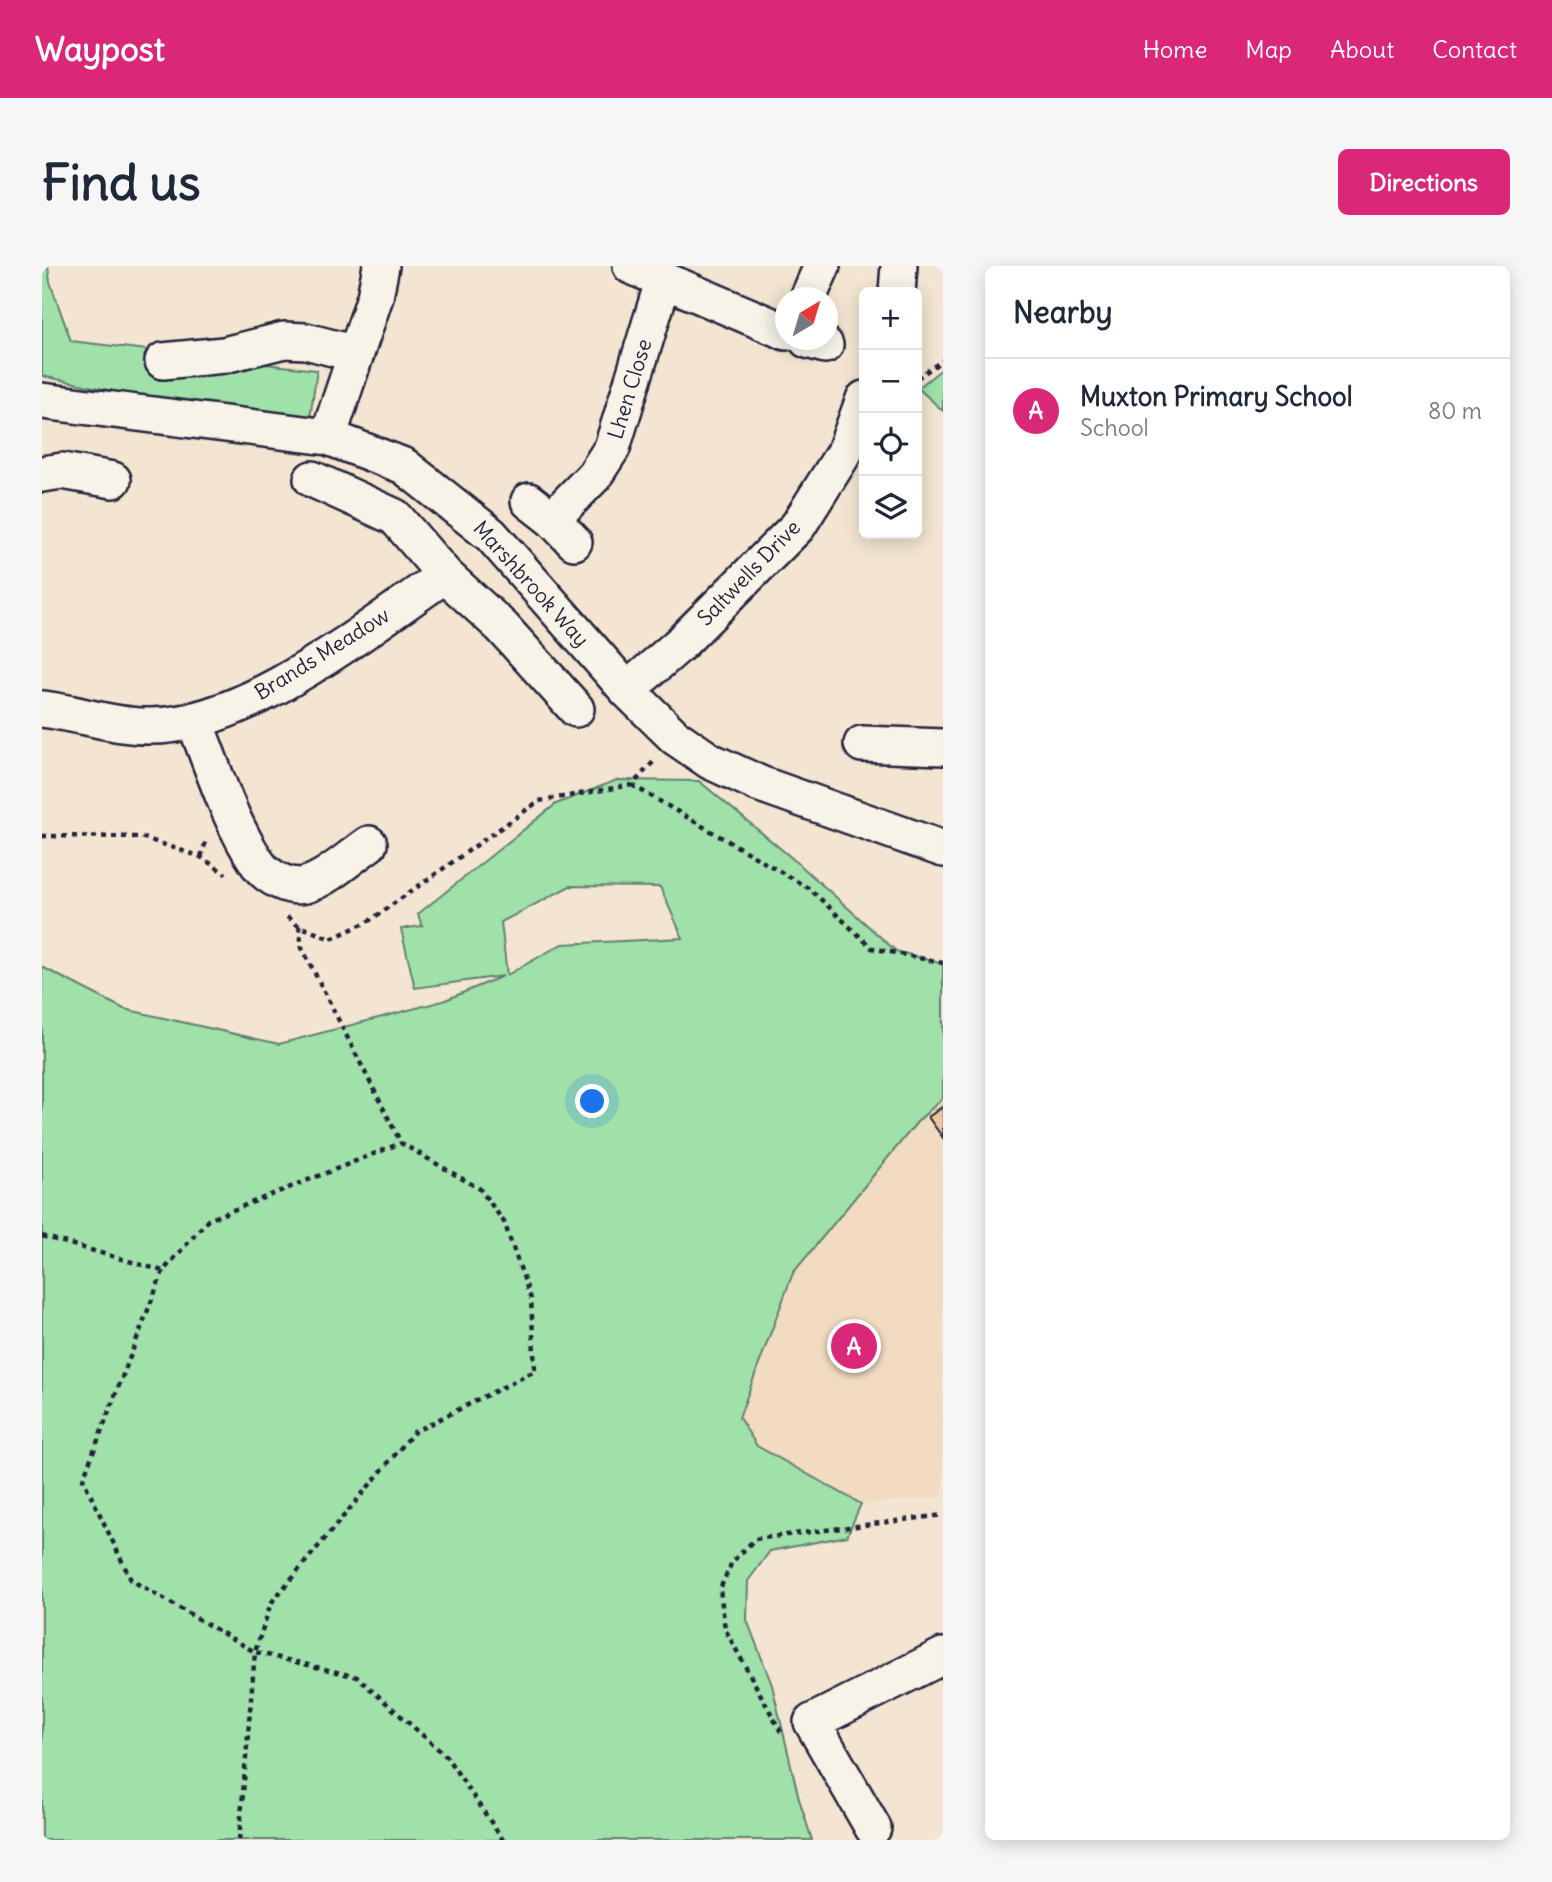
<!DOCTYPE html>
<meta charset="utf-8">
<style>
:root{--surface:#fff;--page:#f6f6f7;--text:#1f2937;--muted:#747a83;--line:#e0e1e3;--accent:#db2777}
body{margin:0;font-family:Delius,sans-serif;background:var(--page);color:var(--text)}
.controls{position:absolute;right:21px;top:21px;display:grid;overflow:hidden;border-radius:10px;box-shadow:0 4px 18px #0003}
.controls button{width:63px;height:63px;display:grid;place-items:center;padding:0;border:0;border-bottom:2px solid var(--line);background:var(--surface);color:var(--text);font:35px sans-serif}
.compass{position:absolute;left:733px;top:21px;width:63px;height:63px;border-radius:50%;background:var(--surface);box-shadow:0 4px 18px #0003;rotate:38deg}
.you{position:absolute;left:551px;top:836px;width:24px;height:24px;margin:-18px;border:5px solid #fff;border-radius:50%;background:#1a73e8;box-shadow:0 0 0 10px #1a73e833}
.badge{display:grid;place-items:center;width:46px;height:46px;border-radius:50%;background:var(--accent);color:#fff;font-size:23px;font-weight:700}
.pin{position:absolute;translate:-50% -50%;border:4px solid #fff;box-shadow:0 2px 7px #0006}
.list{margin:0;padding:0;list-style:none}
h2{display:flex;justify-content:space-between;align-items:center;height:91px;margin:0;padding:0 28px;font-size:30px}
h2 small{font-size:23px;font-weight:400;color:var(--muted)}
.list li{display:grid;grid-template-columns:46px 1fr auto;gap:21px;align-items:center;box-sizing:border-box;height:105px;padding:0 28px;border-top:2px solid var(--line)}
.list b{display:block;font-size:26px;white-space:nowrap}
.list p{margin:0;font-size:23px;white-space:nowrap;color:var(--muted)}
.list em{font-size:23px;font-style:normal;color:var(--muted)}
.icon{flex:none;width:38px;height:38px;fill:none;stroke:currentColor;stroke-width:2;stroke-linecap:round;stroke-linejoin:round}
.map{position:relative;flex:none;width:901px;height:1574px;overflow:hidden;border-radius:10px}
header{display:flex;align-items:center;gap:42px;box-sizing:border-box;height:98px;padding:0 35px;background:var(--accent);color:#fff}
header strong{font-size:33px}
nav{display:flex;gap:38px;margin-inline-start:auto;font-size:24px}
.intro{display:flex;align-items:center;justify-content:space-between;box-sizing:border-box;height:168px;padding:0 42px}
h1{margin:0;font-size:49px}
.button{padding:18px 32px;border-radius:10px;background:var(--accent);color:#fff;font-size:24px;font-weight:700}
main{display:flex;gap:42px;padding:0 42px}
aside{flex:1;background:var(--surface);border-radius:10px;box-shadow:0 4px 18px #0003}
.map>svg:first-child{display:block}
.built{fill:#f1dbc1}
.green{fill:#a0e0a9;stroke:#618172;stroke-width:2;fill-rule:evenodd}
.building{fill:#ebc59b;stroke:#22223b;stroke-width:2;filter:url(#shadow)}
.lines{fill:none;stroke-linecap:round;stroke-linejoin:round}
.minor-casing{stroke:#22223b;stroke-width:40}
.path{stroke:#22223b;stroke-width:4.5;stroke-dasharray:5 5;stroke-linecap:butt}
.minor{stroke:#f7f3e8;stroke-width:35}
.labels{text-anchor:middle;stroke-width:6;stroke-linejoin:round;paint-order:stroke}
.street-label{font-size:21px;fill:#22223b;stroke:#f7f3e8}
</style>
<header>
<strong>Waypost</strong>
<nav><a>Home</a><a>Map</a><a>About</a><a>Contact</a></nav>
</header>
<div class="intro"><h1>Find us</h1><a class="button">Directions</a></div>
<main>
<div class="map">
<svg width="901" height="1574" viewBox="0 0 901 1574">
<defs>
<filter id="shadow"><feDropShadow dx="6" dy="-6" stdDeviation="0" flood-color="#0004"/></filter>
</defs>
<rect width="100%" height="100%" fill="#f3e5d1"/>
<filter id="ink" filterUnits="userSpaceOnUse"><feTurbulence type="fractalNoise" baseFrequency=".0143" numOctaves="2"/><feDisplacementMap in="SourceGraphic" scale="14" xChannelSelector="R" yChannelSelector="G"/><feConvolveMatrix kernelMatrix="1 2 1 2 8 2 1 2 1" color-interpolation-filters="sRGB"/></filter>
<g filter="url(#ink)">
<path class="built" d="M901,832V1231L819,1238L715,1179L697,1152L751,1007L876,854Z"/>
<path class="green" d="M0,0H6L8,16L29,75L275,104L268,152L137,139L0,110Z
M901,102V145L876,122Z
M575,514L657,515L757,598L854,685L901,698V832L876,855L751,1007L697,1152L715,1180L819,1238L805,1270L728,1285L706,1315L705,1354L730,1419L757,1533L770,1574H0V701L82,743L237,778L401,735L461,710L373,722L359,663L380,660L376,648L514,538ZM528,620L618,621L641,672L520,678L465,709L459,656Z"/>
<path class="building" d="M901,841V872L886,851Z"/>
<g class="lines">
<g class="minor-casing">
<path id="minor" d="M589,0L744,66
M855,26L857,0
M766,32L780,0
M765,74L783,79
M121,95L182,89L242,74L264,75L314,88
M0,135L286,171L362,200L449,269L585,424L633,471L668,495L718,518L901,583
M286,171L333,31L339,0
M0,208L20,205L71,214
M270,213L353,251L403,309
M487,235L510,253L552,210L570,182L621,16
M510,253L532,276
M585,424L638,378L756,260L803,185L822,133
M0,443C36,447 70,460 106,460C202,462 325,362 403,309L460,361L534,443
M152,454C171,501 187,555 216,598C225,611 247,623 263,619C285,613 308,591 327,578
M820,478L901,481
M831,1562L770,1456L901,1390"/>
</g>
<path class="path" d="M875,112L901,94
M590,519L768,623L830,682L901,697
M0,570L99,571L159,591L184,608
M159,591L165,572
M245,651L257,660L289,673L327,655L497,535L590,519L614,493
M0,970L121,1005L166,954L359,877
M121,1005L41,1213L89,1314L213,1386L229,1337L372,1166L493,1105L489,1033L462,956L438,923L359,877L260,682L257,660
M739,1466L683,1363L678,1323L690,1296L713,1273L901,1249
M197,1574L213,1386L315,1411L404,1490L461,1574"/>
<use href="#minor" class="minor"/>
</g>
</g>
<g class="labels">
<g class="street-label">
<text transform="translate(588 123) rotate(-73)" y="7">Lhen Close</text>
<text transform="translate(707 307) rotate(-46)" y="7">Saltwells Drive</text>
<text transform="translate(489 318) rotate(48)" y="7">Marshbrook Way</text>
<text transform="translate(280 388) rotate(-32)" y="7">Brands Meadow</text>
</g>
</g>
</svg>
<div class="controls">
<button>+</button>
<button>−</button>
<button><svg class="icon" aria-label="locate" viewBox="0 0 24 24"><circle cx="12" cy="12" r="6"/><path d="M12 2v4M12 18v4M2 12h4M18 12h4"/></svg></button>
<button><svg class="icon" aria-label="layers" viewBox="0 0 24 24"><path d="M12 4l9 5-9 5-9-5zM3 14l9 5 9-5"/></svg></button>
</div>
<svg class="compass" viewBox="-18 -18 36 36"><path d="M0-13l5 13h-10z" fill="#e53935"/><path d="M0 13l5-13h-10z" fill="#747a83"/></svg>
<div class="you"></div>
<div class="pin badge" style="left:812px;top:1080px">A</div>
</div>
<aside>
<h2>Nearby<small></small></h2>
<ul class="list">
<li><span class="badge">A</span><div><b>Muxton Primary School</b><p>School</p></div><em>80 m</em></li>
</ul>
</aside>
</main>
